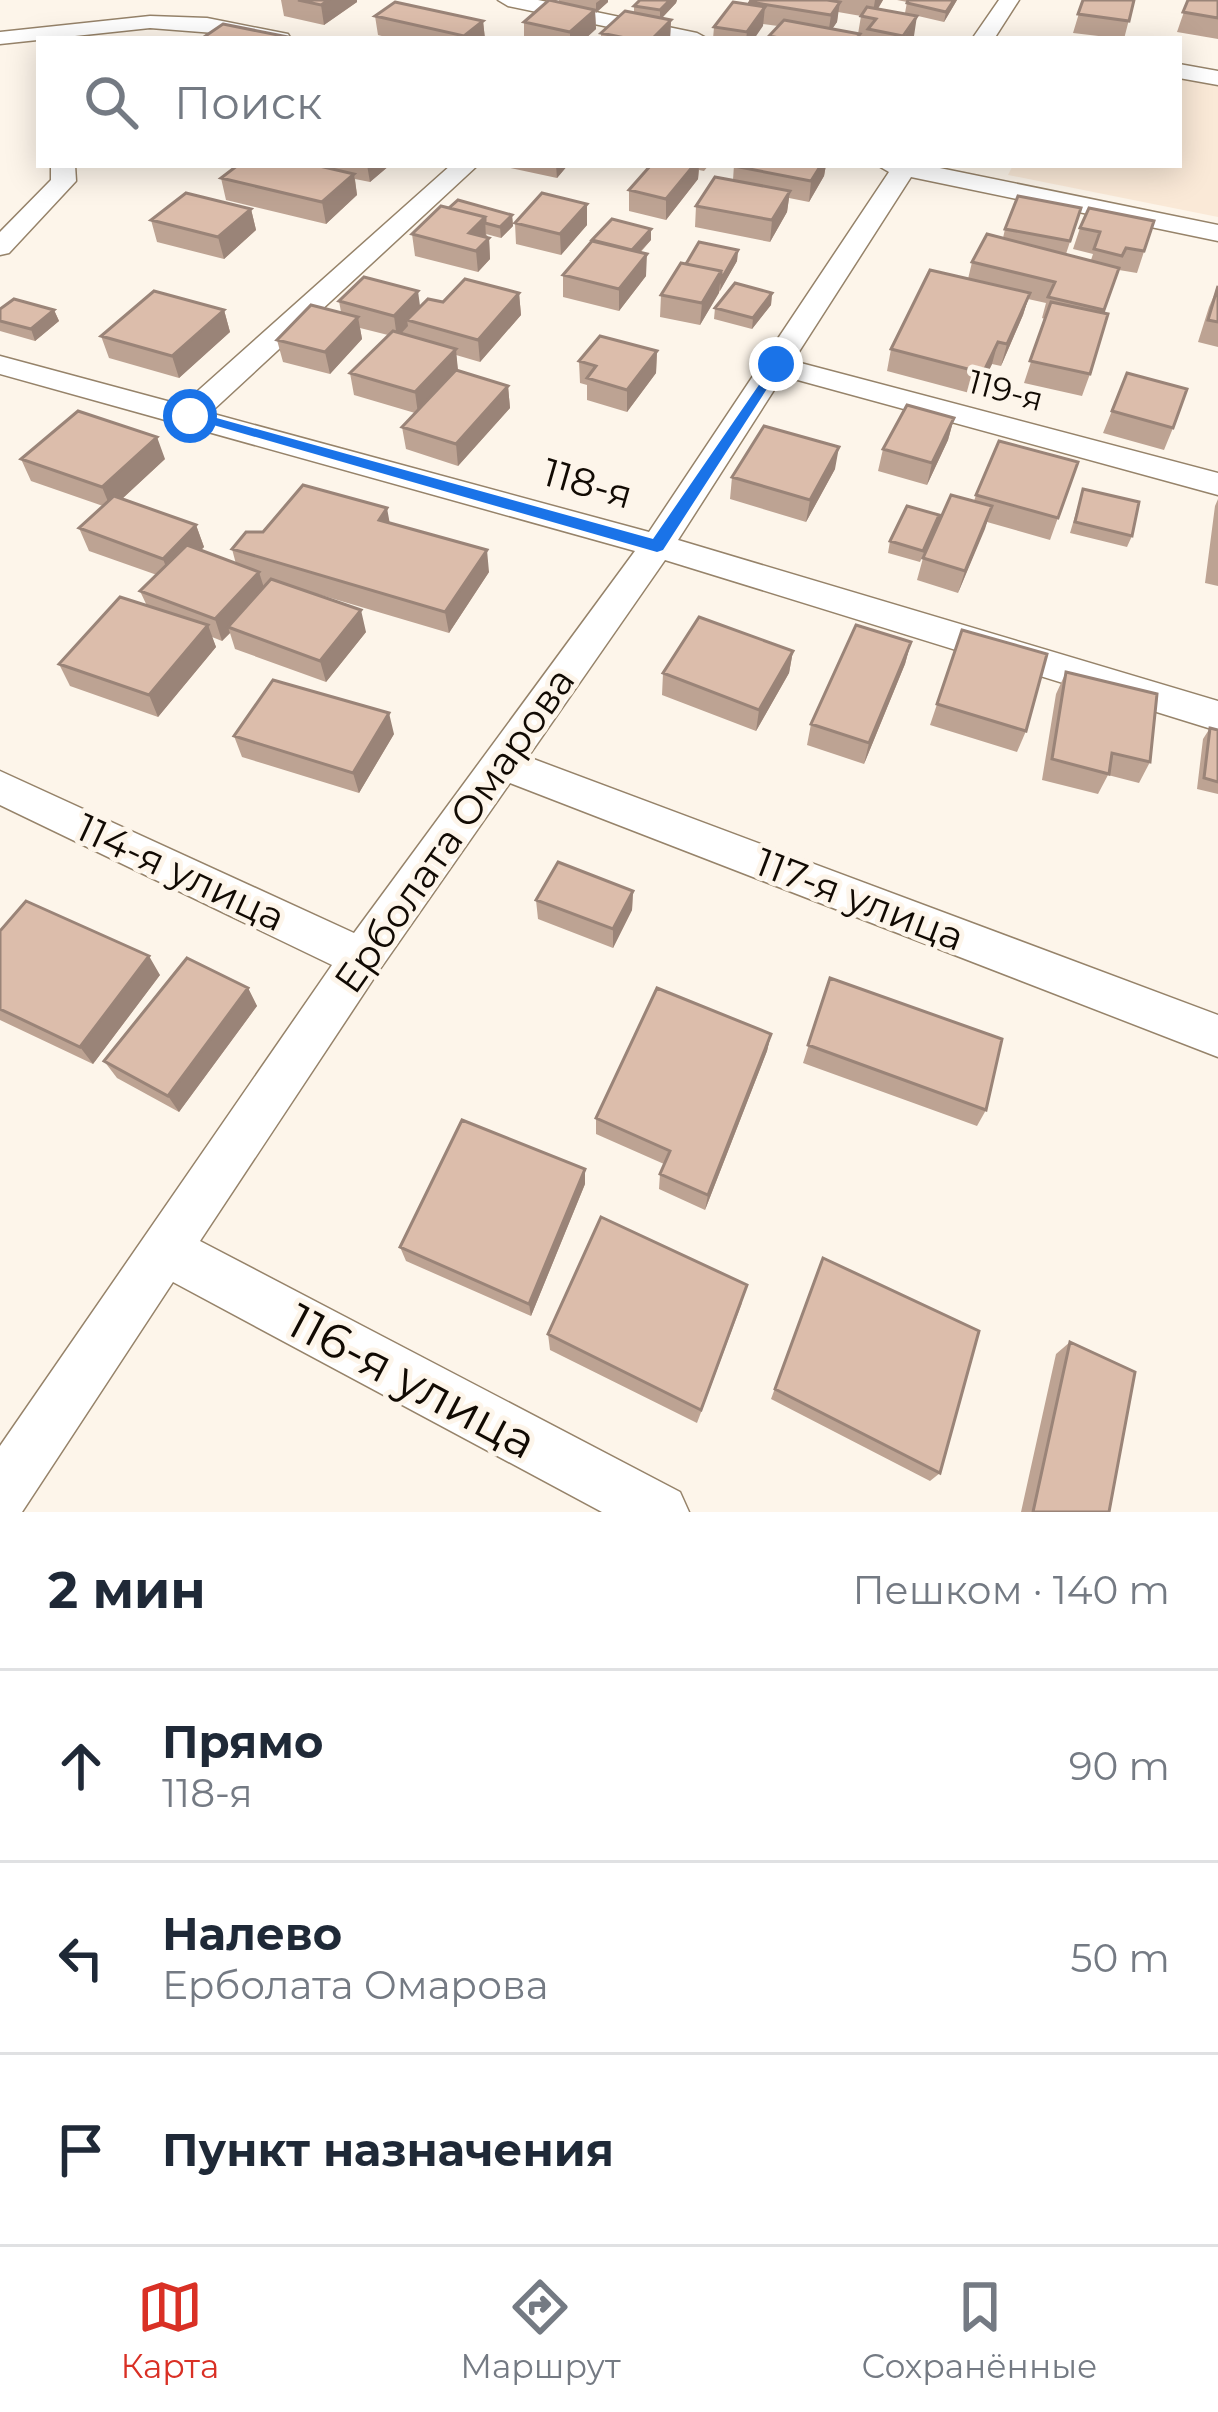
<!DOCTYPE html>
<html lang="ru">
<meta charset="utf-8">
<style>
:root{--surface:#fff;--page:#f2f2f3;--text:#1f2937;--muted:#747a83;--line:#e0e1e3;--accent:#d93025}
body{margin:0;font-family:Montserrat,sans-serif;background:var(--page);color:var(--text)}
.stop{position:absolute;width:36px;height:36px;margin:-27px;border:9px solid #1a73e8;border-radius:50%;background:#fff}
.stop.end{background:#1a73e8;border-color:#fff;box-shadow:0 3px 12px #0008}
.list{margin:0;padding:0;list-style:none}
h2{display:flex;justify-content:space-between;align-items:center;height:156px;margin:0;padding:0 48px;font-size:51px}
h2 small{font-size:39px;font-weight:400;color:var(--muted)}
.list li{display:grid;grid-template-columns:78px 1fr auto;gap:36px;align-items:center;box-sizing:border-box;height:192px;padding:0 48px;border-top:3px solid var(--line)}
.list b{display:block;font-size:45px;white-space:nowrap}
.list p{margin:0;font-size:39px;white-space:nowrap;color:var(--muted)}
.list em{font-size:39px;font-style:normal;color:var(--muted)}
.icon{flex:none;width:66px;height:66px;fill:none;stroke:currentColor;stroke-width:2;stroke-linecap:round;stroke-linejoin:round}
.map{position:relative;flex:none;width:1218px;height:1512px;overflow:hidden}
.search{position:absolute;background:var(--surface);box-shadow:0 6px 30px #0003;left:36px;right:36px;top:36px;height:132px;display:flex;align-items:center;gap:30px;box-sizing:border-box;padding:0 42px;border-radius:0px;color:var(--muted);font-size:45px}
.sheet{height:732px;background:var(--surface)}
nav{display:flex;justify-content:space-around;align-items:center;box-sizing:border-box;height:168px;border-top:3px solid var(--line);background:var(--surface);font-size:33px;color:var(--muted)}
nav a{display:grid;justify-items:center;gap:6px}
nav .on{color:var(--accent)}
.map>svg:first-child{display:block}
.industrial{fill:#fae9d7}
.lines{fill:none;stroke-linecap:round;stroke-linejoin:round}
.minor-casing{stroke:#96836a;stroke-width:3}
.minor{fill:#fff;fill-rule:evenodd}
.wall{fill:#bda393;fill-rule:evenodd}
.shaded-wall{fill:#9a8478}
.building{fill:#dcbdab;stroke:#9a8478;stroke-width:3}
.route{fill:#1a73e8}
.labels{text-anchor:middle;stroke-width:10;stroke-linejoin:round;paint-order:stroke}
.far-street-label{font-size:33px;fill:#110a03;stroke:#fdf5ea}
.street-label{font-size:39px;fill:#110a03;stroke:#fdf5ea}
.near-street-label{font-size:48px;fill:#110a03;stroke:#fdf5ea}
</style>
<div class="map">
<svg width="1218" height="1512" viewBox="0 0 1218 1512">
<rect width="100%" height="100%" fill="#fdf5ea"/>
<path class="industrial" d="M1179,77L1218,84V217L1008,175L1013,165H1179Z"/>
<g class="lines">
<g class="minor-casing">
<path id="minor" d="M498,0H538L697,33L708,39H666L508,6Z
M999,0H1019L994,39H972Z
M150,16L207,18L288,34L291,39L150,28L0,44V32Z
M1179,64L1218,71V85L1179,78Z
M51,165H75L76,181L9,253L0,255V232L51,180Z
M451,165H478L210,413L649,532L889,172L877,165H925L1218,225V241L911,177L793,361L1218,473V495L783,376L678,540L1218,701V731L665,560L528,757L1218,1015V1057L510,783L378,972L200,1241L680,1492L689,1512H602L173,1282L22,1512H0V1446L332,965L0,805V771L354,933L635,551L0,374V356L182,405Z"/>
</g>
<use href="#minor" class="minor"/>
</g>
<path class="wall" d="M281,0H357V2L324,25L284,16Z
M559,0H608V2L595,13L596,29L585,39H524V22L559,2Z
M640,0H677L676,3L662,18L671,20L670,39H601V33L634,13V6Z
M751,0H883L878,9L914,36L912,39H866V37L860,36L859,39H768L769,36L778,26L763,24L754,39H713L714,27L749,4ZM838,12L861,16L858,34L832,29L837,22Z
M897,0H957L944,22L905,13L907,2Z
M1083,0H1134L1124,39L1073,33Z
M1188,0H1218V39L1177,32Z
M375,16L483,21L485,39H393L378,35Z
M327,165H390L370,182L355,179L357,195L326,224L226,200L221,178L328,168Z
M506,165H568L557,178L506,167Z
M651,165H709L704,171L699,170L698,179L666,220L629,211V190Z
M734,165H826L824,176L809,202L789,198L787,212L770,242L695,227L696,206L733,180Z
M449,208L512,215L513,226L501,238L486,234L489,238L490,259L478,272L415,256L412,234Z
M1081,208L1066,254L1091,260L1093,254L1073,249L1080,228L1154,221L1137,273L1119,270L1103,313L1090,374L1082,396L1024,383L1045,319L1042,318L1046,303L1028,299L1023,315L1001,366L992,364L977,395L887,371L891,349L968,279L972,262L1003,238L1005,229Z
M251,209L256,230L224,259L157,242L151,220Z
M515,223L587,225L561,255L516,244Z
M651,240L640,253L646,276L619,311L563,297V275Z
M738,250L737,261L700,325L660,317L661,295L686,264Z
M1218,286V347L1198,342L1209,307Z
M519,293L521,315L480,362L456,355L458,371L508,386L510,408L458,466L406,449L402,427L415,413L354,395L350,373L388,335L360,328L362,339L330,374L283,362L277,340L341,312L339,301L420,306Z
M772,293L771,305L752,329L714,319L715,308Z
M0,309L54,310L59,321L35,341L0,331Z
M224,310L230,332L179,378L109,358L101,336Z
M657,351L656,373L627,412L587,400V385L580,383L579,361Z
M1127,373L1173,428L1164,450L1103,433Z
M954,418L948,440L927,485L878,471L883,449Z
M21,459H165L122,499L196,525L204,547L201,550L236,564L232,549L263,532L390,523L489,572L449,633L297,588L366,632L326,682L235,649L230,633L222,641L212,637L216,647L158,717L70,686L59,664L147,606L140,591L157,575L89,551L79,528L103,506L31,481Z
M1078,462L1050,540L987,522L958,593L917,580L923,558L974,501L976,495Z
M835,469L806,522L730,499L732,477Z
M1083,489L1132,536L1127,547L1070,533Z
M1218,499V586L1205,583L1215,506Z
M936,527L920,562L888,553L890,541Z
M962,630L1026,731L1017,752L930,725Z
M911,642L905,664L864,764L807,745L811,724Z
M793,651L789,673L756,731L662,695L663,673Z
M1066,672L1150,762L1139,783L1108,775L1098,794L1042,780L1056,694Z
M1210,728L1218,730V794L1197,789L1203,739Z
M394,734L359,793L242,757L234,736Z
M633,891L632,910L613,948L538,919L536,900Z
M0,931L160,975L93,1064L0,1020Z
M830,978L986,1110L977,1126L803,1063Z
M248,988L257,1006L179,1112L117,1078L104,1061Z
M771,1034L767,1051L705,1210L659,1189L660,1174L664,1164L596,1134V1118Z
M585,1184L531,1316L406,1261L400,1247Z
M823,1258L940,1473L930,1481L771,1399Z
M742,1303L697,1423L550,1350L548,1334Z
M1070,1342L1109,1512H1021L1056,1354Z"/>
<path class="shaded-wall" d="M329,0H357V2L324,25L321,5Z
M600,0H608V2L596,13V3Z
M670,0H677L676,3L660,20V10Z
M875,0H883L872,18Z
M954,0H957L944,22L946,12Z
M840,2L837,22L828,35L831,15Z
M765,7L763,26L754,39H746L747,32Z
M595,10L596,29L585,39H570V32Z
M917,16L914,36L912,39H903Z
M671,20L670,39H652Z
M483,21L485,39H464V36Z
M367,165H390L370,182Z
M556,165H568L557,178Z
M694,165H699L698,179L666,220V199Z
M821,165H826L824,176L809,202L811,181Z
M354,174L357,195L326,224L322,202Z
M790,191L787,212L770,242L772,220Z
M587,204V225L561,255L560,234Z
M251,209L256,230L224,259L218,237Z
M512,215L513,226L501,238L500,227Z
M485,217L486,239L469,233Z
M651,229V240L631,261L632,250Z
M489,238L490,259L478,272L476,251Z
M738,250L737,261L720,291L721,280Z
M647,254L646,276L619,311V289Z
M721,271L719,293L700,325L702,303Z
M418,291L421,313L407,320L408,326L397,338L394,316Z
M519,293L521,315L480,362L478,340Z
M772,293L771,305L752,329L753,318Z
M1030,293L1023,315L1001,366L1007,344Z
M54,310L59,321L35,341L31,329Z
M224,310L230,332L179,378L172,356Z
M358,317L362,339L330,374L325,352Z
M998,342L992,364L977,395L983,373Z
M456,349L458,371L418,414L415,392Z
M657,351L656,373L627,412V390Z
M508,386L510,408L458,466L456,444Z
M954,418L948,440L927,485L932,463Z
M157,437L165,459L111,509L102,487Z
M839,447L835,469L806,522L810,500Z
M992,506L985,529L958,593L965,571Z
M387,508L391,530L379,520Z
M196,525L204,547L171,580L163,559Z
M487,550L489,572L449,633L445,612Z
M259,572L266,594L228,627L230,633L222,641L215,619Z
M361,610L366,632L326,682L320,661Z
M208,625L216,647L158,717L149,695Z
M911,642L905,664L864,764L869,743Z
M793,651L789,673L756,731L759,710Z
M389,713L394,734L359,793L353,773Z
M633,891L632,910L613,948V929Z
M149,956L160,975L93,1064L80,1047Z
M248,988L257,1006L179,1112L168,1096Z
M771,1034L767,1051L705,1210L708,1195Z
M585,1169V1184L531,1316L529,1304Z"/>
<path class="building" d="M298,0H329L321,5Z
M549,0L595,10L570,32L524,22Z
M640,0H670L660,10L634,6Z
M751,0H827L840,2L831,15L750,2Z
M908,0H954L946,12L907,3Z
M1083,0H1134L1129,21L1078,14Z
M1188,0H1218V18L1183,12Z
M395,2L483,21L464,36L375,16Z
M733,2L765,7L747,32L714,27Z
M867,7L917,16L903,36L868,29L876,19L861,16Z
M625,11L671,20L652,39H630L601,33Z
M784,20L860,34L856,39H784L769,36Z
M223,24L298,39H201Z
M238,165H315L354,174L322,202L221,178Z
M651,165H694L666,199L629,190Z
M821,165L811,181L734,166V165Z
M715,177L790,191L772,220L696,206Z
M186,193L251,209L218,237L151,220Z
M542,193L587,204L560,234L515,223Z
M1018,196L1081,208L1070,241L1005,229Z
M458,200L512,215L500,227L485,223V217L449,208Z
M441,206L485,217L469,233L489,238L476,251L412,234Z
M1089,208L1154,221L1144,251L1126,248L1122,256L1094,249L1100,232L1080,228Z
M612,219L651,229L632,250L592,240Z
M987,234L1119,268L1104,310L1048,297L1055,282L972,262Z
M592,241L647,254L619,289L563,275Z
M699,242L738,250L721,280V271L686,264Z
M681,263L721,271L702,303L661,295Z
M930,270L1030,293L1007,344L998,342L983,373L891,349Z
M364,277L418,291L394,316L339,301Z
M465,279L519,293L478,340L407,320L428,299L443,302Z
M735,283L772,293L753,318L715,308Z
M1218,286V322L1208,320Z
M154,291L224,310L172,356L101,336Z
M14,299L54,310L31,329L0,321V309Z
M1051,302L1108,314L1090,374L1030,361Z
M311,305L358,317L325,352L277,340Z
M393,331L456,349L415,392L350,373Z
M600,336L657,351L627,390L587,378L596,366L579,361Z
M456,370L508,386L456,444L402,427Z
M1127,373L1187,389L1173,428L1112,411Z
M907,405L954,418L932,463L883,449Z
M78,411L157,437L102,487L21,459Z
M764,426L839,447L810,500L732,477Z
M999,441L1078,462L1058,518L976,495Z
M303,485L387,508L379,520L487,550L445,612L232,549L246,532H263Z
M1083,489L1139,502L1132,536L1075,522Z
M951,495L992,506L965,571L923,558Z
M114,496L196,525L163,559L79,528Z
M907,506L939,515L923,551L890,541Z
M187,545L259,572L215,619L140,591Z
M271,579L361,610L320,661L228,627Z
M120,597L208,625L149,695L59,664Z
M699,617L793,651L759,710L663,673Z
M856,625L911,642L869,743L811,724Z
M962,630L1047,654L1026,731L937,704Z
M1066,672L1157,694L1150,762L1112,753L1109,774L1052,759Z
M273,680L389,713L353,773L234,736Z
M1210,728L1218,730V782L1204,778Z
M558,862L633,891L613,929L536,900Z
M26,901L149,956L80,1047L0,1009V931Z
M187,958L248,988L168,1096L104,1061Z
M830,978L1002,1039L986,1110L808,1045Z
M657,988L771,1034L708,1195L660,1174L670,1151L596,1118Z
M462,1120L585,1169L529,1304L400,1247Z
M601,1217L747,1285L701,1410L548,1334Z
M823,1258L979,1331L940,1473L775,1389Z
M1070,1342L1135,1372L1109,1512H1033Z"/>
<path class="route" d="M776,360L783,364L663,550L657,552L182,416L195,412L653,539Z"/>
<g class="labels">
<g class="far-street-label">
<text transform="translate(1006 390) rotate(15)" y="12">119-я</text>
</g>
<g class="street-label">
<text transform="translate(588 483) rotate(16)" y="14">118-я</text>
<text transform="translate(454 830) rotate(-55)" y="14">Ерболата Омарова</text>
<text transform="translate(181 872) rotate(25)" y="14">114-я улица</text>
<text transform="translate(860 899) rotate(21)" y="14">117-я улица</text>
</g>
<g class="near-street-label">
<text transform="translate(412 1381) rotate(28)" y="17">116-я улица</text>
</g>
</g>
</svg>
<div class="stop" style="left:190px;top:416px"></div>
<div class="stop end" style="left:776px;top:364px"></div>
<div class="search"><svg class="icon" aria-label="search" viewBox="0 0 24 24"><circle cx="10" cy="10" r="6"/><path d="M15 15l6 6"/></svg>Поиск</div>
</div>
<section class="sheet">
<h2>2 мин<small>Пешком · 140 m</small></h2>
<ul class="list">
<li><svg class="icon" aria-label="ahead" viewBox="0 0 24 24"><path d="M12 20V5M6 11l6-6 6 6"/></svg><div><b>Прямо</b><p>118-я</p></div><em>90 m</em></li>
<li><svg class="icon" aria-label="left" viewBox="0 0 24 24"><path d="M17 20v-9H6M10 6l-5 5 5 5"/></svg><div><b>Налево</b><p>Ерболата Омарова</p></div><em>50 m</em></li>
<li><svg class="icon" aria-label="arrive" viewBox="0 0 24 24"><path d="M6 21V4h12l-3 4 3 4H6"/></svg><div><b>Пункт назначения</b></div></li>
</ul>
</section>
<nav>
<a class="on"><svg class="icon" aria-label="map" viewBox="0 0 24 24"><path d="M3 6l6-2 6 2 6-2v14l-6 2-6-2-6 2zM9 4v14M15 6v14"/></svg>Карта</a>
<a><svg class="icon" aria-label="directions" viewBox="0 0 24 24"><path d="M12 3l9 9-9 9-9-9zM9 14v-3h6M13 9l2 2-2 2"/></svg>Маршрут</a>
<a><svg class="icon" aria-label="saved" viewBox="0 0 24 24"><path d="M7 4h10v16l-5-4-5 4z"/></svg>Сохранённые</a>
</nav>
